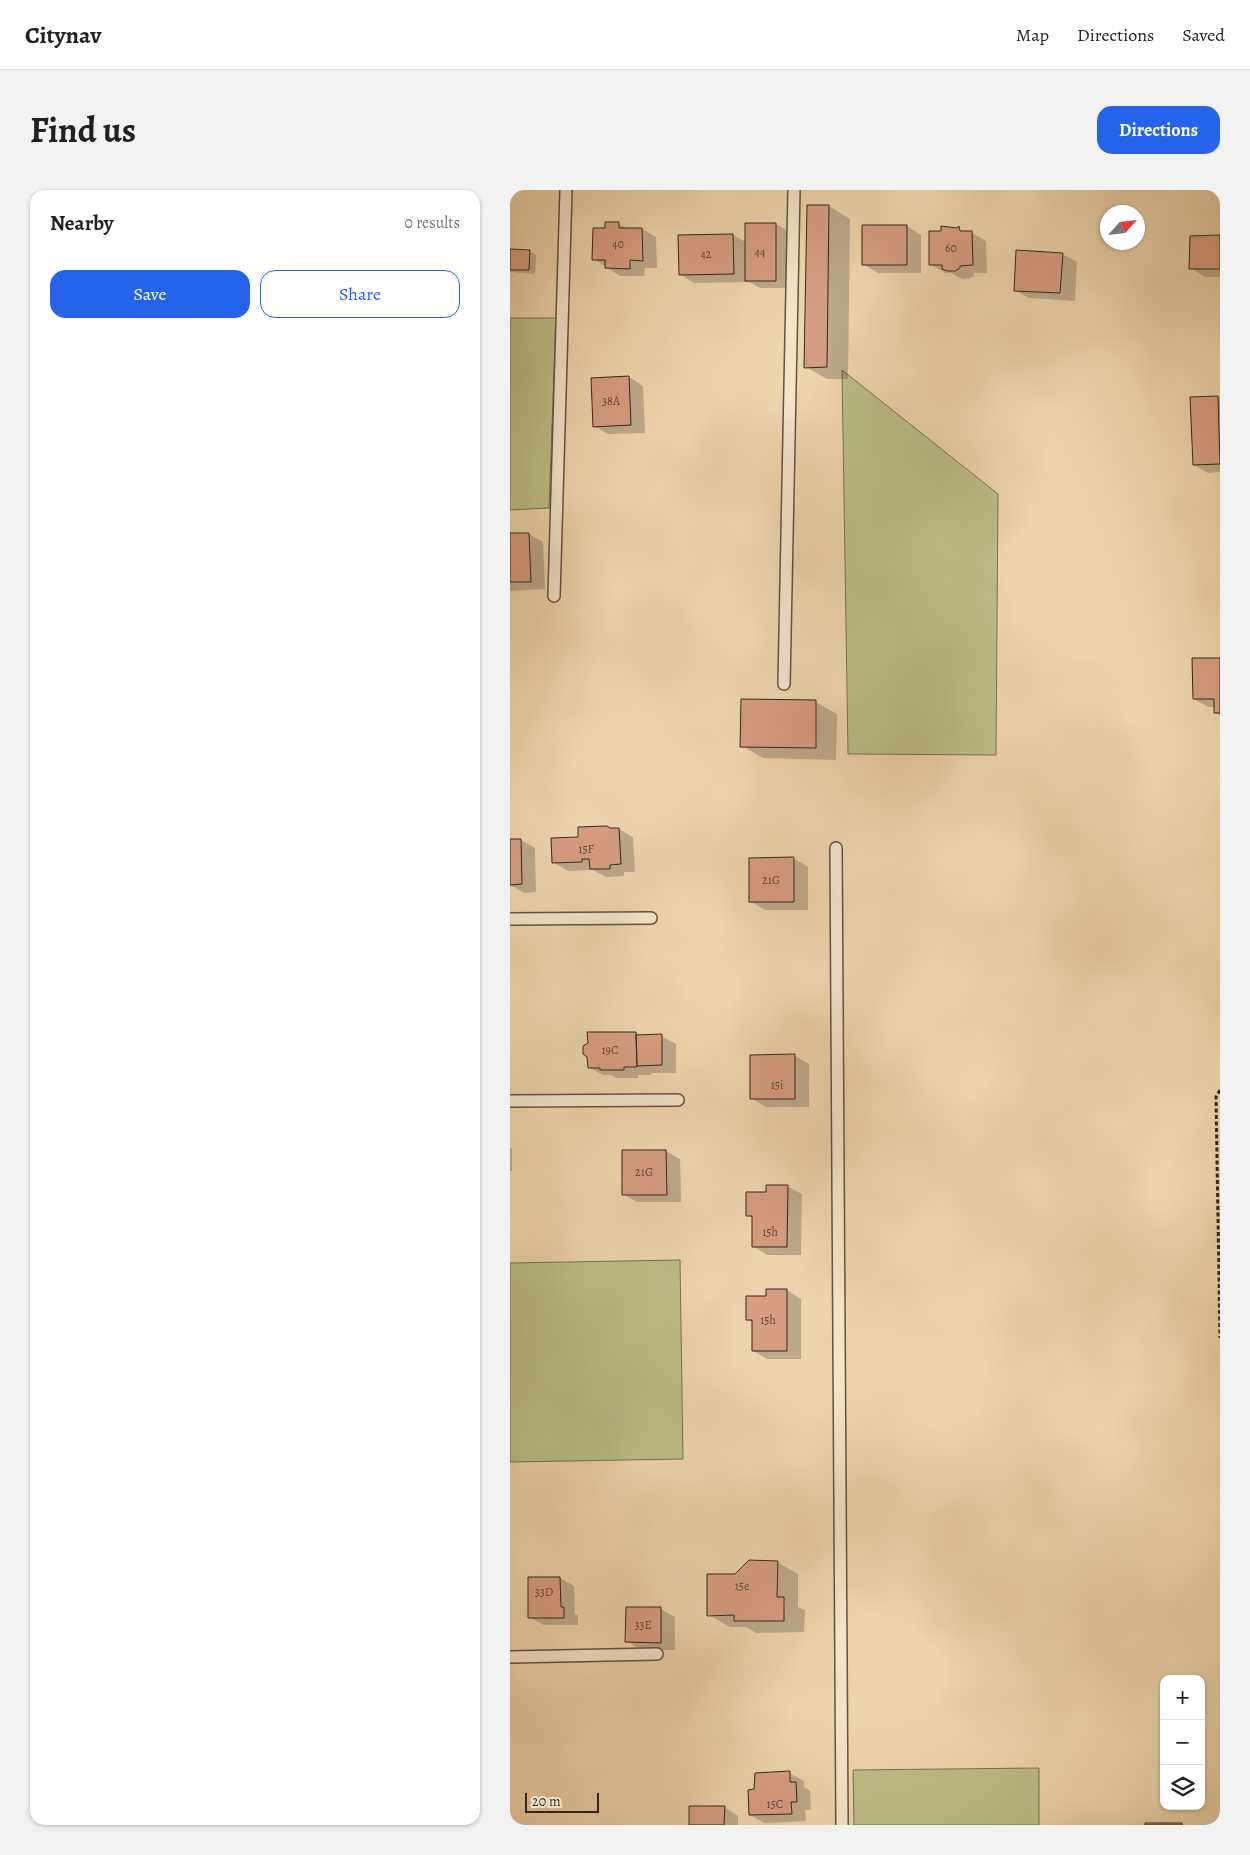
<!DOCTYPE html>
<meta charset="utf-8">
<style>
:root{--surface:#fff;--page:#f2f2f2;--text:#202124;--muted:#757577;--line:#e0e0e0;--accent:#2563eb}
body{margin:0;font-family:Alegreya,serif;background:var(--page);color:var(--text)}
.controls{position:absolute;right:15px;bottom:15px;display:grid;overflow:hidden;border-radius:10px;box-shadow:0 1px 4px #0004}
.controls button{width:45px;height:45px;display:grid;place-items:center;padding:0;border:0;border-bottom:1px solid var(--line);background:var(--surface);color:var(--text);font:25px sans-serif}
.compass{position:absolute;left:590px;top:15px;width:45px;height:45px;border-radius:50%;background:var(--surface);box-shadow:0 1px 4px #0004;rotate:63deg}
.scale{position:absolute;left:15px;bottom:12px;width:74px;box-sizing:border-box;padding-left:5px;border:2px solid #33261e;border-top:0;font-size:14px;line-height:18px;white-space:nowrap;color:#33261e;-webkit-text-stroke:4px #f3e3c9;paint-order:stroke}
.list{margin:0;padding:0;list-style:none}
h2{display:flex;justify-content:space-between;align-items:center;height:65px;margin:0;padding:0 20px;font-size:21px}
h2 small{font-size:16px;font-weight:400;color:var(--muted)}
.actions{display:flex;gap:10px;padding:15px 20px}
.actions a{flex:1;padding:11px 0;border:1px solid var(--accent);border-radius:15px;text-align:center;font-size:18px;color:var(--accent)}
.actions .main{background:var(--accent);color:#fff}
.icon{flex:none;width:28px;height:28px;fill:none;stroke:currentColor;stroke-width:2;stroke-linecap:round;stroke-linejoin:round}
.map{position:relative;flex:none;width:710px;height:1635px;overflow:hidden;border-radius:15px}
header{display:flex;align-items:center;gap:30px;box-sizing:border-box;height:70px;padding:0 25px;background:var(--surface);border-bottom:1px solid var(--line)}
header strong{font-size:24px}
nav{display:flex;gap:28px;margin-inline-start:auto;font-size:18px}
.intro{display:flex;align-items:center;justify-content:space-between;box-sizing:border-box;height:120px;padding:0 30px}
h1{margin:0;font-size:35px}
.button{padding:12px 22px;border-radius:15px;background:var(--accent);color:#fff;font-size:18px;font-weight:700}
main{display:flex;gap:30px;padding:0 30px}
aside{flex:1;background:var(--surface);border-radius:15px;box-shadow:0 1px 4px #0004}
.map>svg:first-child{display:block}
.green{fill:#bcbc87;stroke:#787152}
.shadow{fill:#0003}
.building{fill:#d69d81;stroke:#33261e}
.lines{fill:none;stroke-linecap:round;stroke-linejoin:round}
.lane-casing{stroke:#615242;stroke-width:14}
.path{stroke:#33261e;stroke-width:3;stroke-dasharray:4 2.5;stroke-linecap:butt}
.lane{stroke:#f3e3c9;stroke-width:11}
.labels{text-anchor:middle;stroke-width:4;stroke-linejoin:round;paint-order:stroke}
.number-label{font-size:12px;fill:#5c4437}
</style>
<header>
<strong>Citynav</strong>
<nav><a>Map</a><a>Directions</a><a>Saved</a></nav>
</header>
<div class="intro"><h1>Find us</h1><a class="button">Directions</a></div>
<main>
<aside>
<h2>Nearby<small>0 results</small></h2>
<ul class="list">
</ul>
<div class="actions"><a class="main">Save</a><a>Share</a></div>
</aside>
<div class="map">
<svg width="710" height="1635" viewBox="0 0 710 1635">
<rect width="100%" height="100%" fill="#ecd4ac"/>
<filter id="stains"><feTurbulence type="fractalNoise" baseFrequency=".004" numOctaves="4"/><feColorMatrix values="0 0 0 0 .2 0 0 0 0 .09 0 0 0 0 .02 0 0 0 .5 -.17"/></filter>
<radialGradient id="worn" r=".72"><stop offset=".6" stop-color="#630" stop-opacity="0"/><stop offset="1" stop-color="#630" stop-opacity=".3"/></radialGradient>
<path class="green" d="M0,128H46L39,318L0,320Z
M332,180L488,304L486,565L338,564Z
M170,1070L173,1269L0,1272V1073Z
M529,1578V1635H344L343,1580Z"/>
<path class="shadow" d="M319,16L340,29L338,189H317L296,177Z
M109,34L118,39H132L146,47L147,78H135L134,86H110L84,69L96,39Z
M266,34L280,42V98H250L239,92L184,93L170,84L223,45L236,52Z
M397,36L411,45V83H368L353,74Z
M449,39L455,43H462L476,51L477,83H464V86L460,88L452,89L441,83H435L420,74Z
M710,47V87H695L681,78Z
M0,60L19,61L26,65L25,84L0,82Z
M552,64L567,72L565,111L519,108L505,100Z
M119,187L133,196L135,243L98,244L84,236Z
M708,207L710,208V282L698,283L684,275L681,208Z
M19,344L33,352L35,399L0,401V345Z
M710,470V525L705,522V517H698L684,509Z
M306,512L327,524L326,570L253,568L232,556Z
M101,639H109L123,647L125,682H114V686L96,687L83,680L58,681L43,672Z
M0,648L3,650H11L25,658L26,702L14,703L0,695Z
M283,668L298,677V720H255L240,711Z
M126,843L131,846H151L166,854V883H141V885H128V888H106L101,885H93L79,877V844Z
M284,865L299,874V917H256L241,908Z
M0,958L2,959V981H0Z
M113,961H156L170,969L171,1012H127L113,1004Z
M277,996L292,1004L291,1065H257L243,1056V1028L238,1025L257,1003Z
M277,1100L291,1109V1169H257L243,1161V1133L238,1129L257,1108Z
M267,1372L288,1384V1417L295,1420L294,1442L246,1443L236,1437H220L199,1425L226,1385Z
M50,1388L64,1396L65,1424L68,1426V1435H34L19,1427Z
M151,1419L165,1427V1460H131L117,1451Z
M279,1583L294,1591V1597L300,1601L301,1620H295L296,1631L255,1633L240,1625L246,1601Z
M214,1617L228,1626V1635H180Z"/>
<path class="building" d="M297,15H319L317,177L294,178Z
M95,32H109V38H132L133,71L120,70V79L95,78V70H82L83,38H95Z
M235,33H266V91H235Z
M352,35H397V75H352Z
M431,36L447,38L449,36L450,41H462L463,75L450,76V78L445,81H437L432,79V75H419V41H431Z
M223,44L224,84L169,85L168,45Z
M710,45V79H679L680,46Z
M0,59L20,60L19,80H0Z
M506,60L553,63L550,103L504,101Z
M119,186L121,235L83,237L81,188Z
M708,206L710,274L683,275L680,207Z
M0,343H19L21,392H0Z
M682,468H710V523H704V509H683Z
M231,509L306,510V558L230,557Z
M97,636L100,638H109L111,674L100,675V679H80L79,669H72V672L42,673L41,648L68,647V637Z
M0,649H11L12,694L0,695Z
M284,667V712H239V668Z
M77,842H126L127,877H114V880H90V878H78L77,867L73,864V856L78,853Z
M152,844V875L127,876L126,845Z
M285,864V909H240V865Z
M112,960H156L157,1005H112Z
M256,995H278L277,1057H242V1026H236V1002H256Z
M256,1099H277V1161H242V1130H236V1106H256Z
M239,1370L268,1371L267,1407H274V1431H224V1425L197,1426V1384H225Z
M18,1387H50L51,1417H54V1428H18Z
M116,1417H151V1453L115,1452Z
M280,1581V1592H286L287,1612H281L282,1624L239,1625L238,1600L244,1599L245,1583Z
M179,1616H215L214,1635H179Z
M635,1633H672V1635H635Z"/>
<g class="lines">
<g class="lane-casing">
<path id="lane" d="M44,406L56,0
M274,494L284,0
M326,658L332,1635
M0,729L141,728
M0,911L168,910
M0,1467L147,1464"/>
</g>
<path class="path" d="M710,900L706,907L710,1148"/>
<use href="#lane" class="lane"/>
</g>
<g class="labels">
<g class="number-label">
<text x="108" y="58">40</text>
<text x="441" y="62">60</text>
<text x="250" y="66">44</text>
<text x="196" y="68">42</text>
<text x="101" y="215">38A</text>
<text x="76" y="663">15F</text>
<text x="261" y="694">21G</text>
<text x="100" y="864">19C</text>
<text x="267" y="899">15i</text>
<text x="134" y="986">21G</text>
<text x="260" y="1046">15h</text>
<text x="258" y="1134">15h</text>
<text x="232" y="1400">15e</text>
<text x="34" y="1406">33D</text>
<text x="133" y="1439">33E</text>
<text x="265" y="1618">15C</text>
</g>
</g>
<rect width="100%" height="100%" filter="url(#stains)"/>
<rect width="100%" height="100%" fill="url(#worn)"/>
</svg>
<div class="controls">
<button>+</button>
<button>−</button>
<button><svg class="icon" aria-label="layers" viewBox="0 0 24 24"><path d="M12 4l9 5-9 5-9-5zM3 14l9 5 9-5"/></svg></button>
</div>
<svg class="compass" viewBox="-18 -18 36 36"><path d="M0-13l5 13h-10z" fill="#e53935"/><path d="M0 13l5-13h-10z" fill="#757577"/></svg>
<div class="scale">20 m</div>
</div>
</main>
